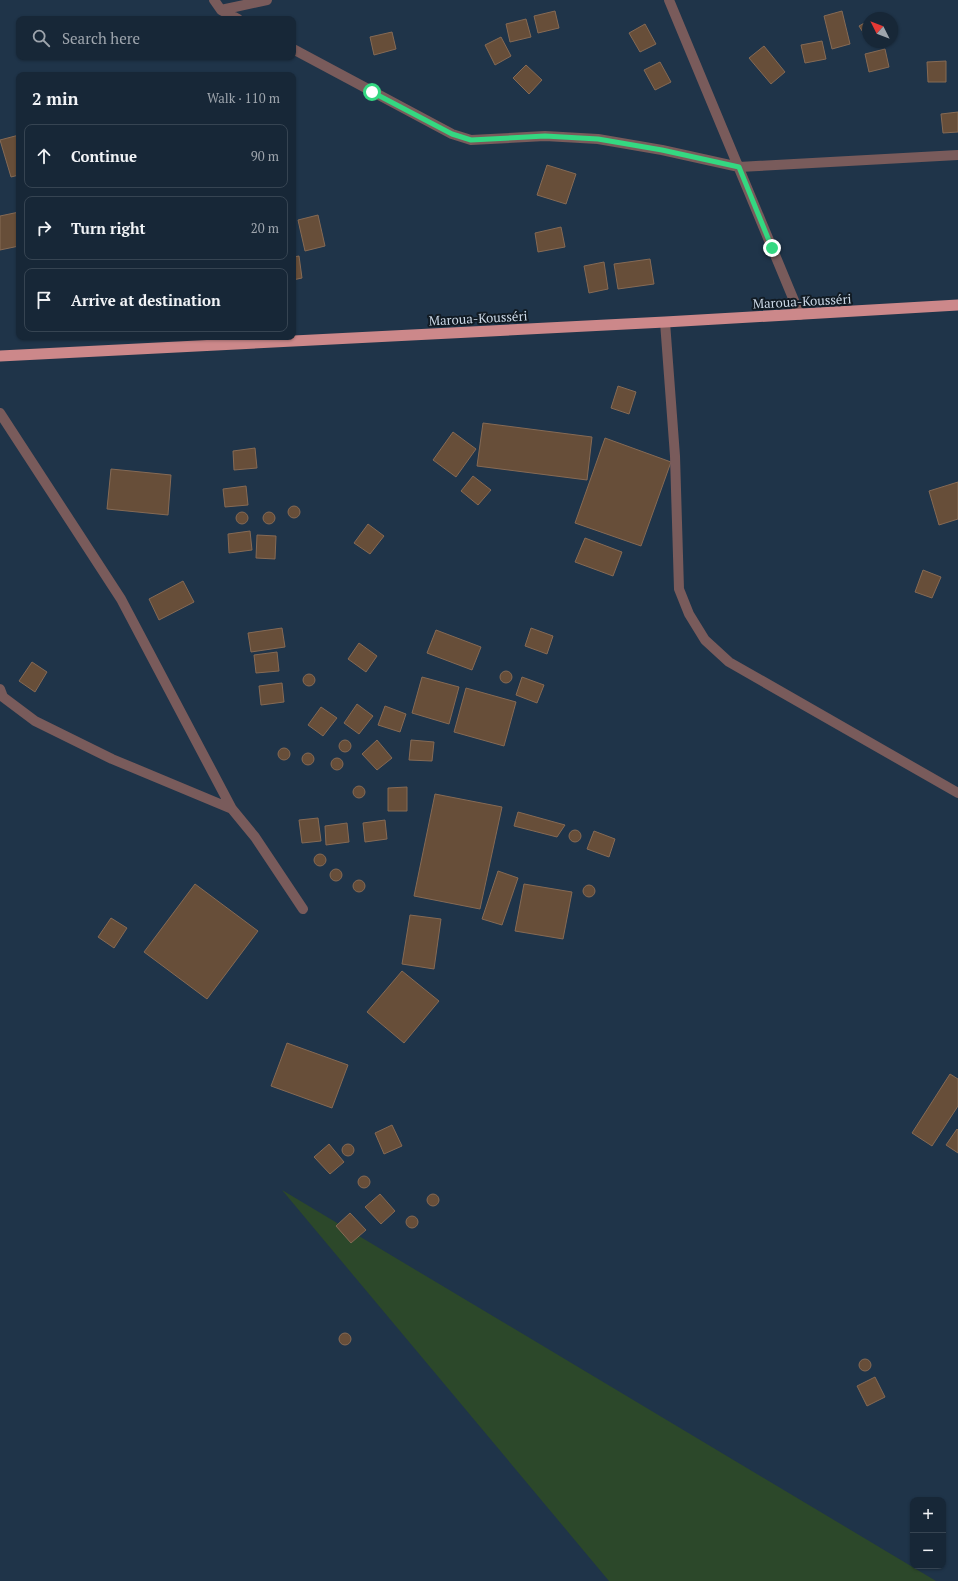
<!DOCTYPE html>
<meta charset="utf-8">
<style>
:root{--surface:#172737;--page:#202f3f;--text:#f1f3f6;--muted:#9ea5ad;--line:#364452}
body{margin:0;font-family:"PT Serif",serif;background:var(--page);color:var(--text)}
.controls{position:absolute;right:12px;bottom:12px;display:grid;overflow:hidden;border-radius:8px;box-shadow:0 1px 3px #0004}
.controls button{width:36px;height:36px;display:grid;place-items:center;padding:0;border:0;border-bottom:1px solid var(--line);background:var(--surface);color:var(--text);font:20px sans-serif}
.compass{position:absolute;left:862px;top:12px;width:36px;height:36px;border-radius:50%;background:var(--surface);box-shadow:0 1px 3px #0004;rotate:312deg}
.stop{position:absolute;width:12px;height:12px;margin:-9px;border:3px solid #34d881;border-radius:50%;background:#fff}
.stop.end{background:#34d881;border-color:#fff;box-shadow:0 1px 4px #0008}
.list{margin:0;padding:0;list-style:none}
h2{display:flex;justify-content:space-between;align-items:center;height:52px;margin:0;padding:0 16px;font-size:17px}
h2 small{font-size:13px;font-weight:400;color:var(--muted)}
.list li{display:grid;grid-template-columns:26px 1fr auto;gap:12px;align-items:center;box-sizing:border-box;height:64px;margin:0 8px 8px;padding:0 8px;border:1px solid var(--line);border-radius:8px}
.list b{display:block;font-size:15px;white-space:nowrap}
.list em{font-size:13px;font-style:normal;color:var(--muted)}
.icon{flex:none;width:22px;height:22px;fill:none;stroke:currentColor;stroke-width:2;stroke-linecap:round;stroke-linejoin:round}
.map{position:relative;flex:none;width:958px;height:1581px;overflow:hidden}
.search{position:absolute;background:var(--surface);box-shadow:0 1px 3px #0004;left:16px;top:16px;width:280px;height:44px;display:flex;align-items:center;gap:10px;box-sizing:border-box;padding:0 14px;border-radius:8px;color:var(--muted);font-size:15px}
.panel{position:absolute;background:var(--surface);box-shadow:0 1px 3px #0004;left:16px;top:72px;width:280px;height:268px;border-radius:8px}
.map>svg:first-child{display:block}
.green{fill:#2c482a}
.building{fill:#674e39;stroke:#856a55}
.lines{fill:none;stroke-linecap:round;stroke-linejoin:round}
.minor{stroke:#795b5b;stroke-width:10}
.trunk{stroke:#cc888a;stroke-width:11}
.route{stroke:#34d881;stroke-width:5}
.labels{text-anchor:middle;stroke-width:4;stroke-linejoin:round;paint-order:stroke}
.street-label{font-size:13px;fill:#cad7e5;stroke:#111b24}
</style>
<div class="map">
<svg width="958" height="1581" viewBox="0 0 958 1581">
<rect width="100%" height="100%" fill="#1f3449"/>
<path class="green" d="M282,1190L936,1581H609Z"/>
<path class="building" d="M555,11L559,28L538,33L534,16Z
M842,11L850,44L832,49L824,16Z
M526,19L531,37L510,42L506,24Z
M868,21V40L859,26Z
M645,24L656,44L640,52L629,33Z
M392,32L396,49L374,55L370,37Z
M501,37L511,56L495,65L485,45Z
M822,41L826,59L805,63L801,45Z
M764,46L785,72L771,84L749,58Z
M885,49L889,67L869,72L865,54Z
M946,61V82H928L927,62Z
M660,62L671,82L655,90L644,70Z
M526,65L542,80L529,94L513,78Z
M958,112V132L943,133L941,114Z
M19,135V175L11,177L0,140Z
M547,165L576,174L566,204L537,195Z
M19,212V246L0,250V216Z
M318,215L325,246L305,251L298,220Z
M561,227L565,247L538,252L535,233Z
M299,256L302,278L293,280V257Z
M650,259L654,284L618,289L614,264Z
M604,262L608,289L589,293L584,266Z
M618,386L636,392L629,414L611,408Z
M483,423L592,437L587,480L477,466Z
M453,432L476,449L456,477L433,460Z
M605,438L671,462L641,546L575,523Z
M255,448L257,468L234,470L233,451Z
M111,469L171,475L168,515L107,509Z
M473,476L491,490L478,505L461,491Z
M958,482V519L939,525L929,491Z
M246,486L248,505L225,507L223,489Z
M288 512a6 6 0 1 1 12 0a6 6 0 1 1-12 0Z
M236 518a6 6 0 1 1 12 0a6 6 0 1 1-12 0Z
M263 518a6 6 0 1 1 12 0a6 6 0 1 1-12 0Z
M368,524L384,536L370,554L354,543Z
M250,531L252,550L229,553L228,534Z
M257,535L276,536L275,559L256,558Z
M585,538L622,552L613,576L575,562Z
M923,570L941,577L932,598L915,592Z
M183,581L194,602L159,620L149,599Z
M282,628L285,647L251,652L248,633Z
M531,628L553,636L547,654L525,646Z
M436,630L481,647L472,670L427,653Z
M359,643L377,656L366,672L348,659Z
M277,652L279,671L256,673L254,655Z
M32,662L47,672L35,692L19,681Z
M500 677a6 6 0 1 1 12 0a6 6 0 1 1-12 0Z
M303 680a6 6 0 1 1 12 0a6 6 0 1 1-12 0Z
M422,677L459,687L449,724L412,713Z
M522,677L544,685L537,703L516,695Z
M282,683L284,702L261,705L259,686Z
M466,688L516,702L504,746L454,732Z
M357,704L373,716L359,734L344,723Z
M385,706L406,714L400,732L378,725Z
M321,707L337,718L323,736L308,725Z
M377,740L392,758L377,770L362,754Z
M411,740L434,742L432,761L409,760Z
M339 746a6 6 0 1 1 12 0a6 6 0 1 1-12 0Z
M278 754a6 6 0 1 1 12 0a6 6 0 1 1-12 0Z
M302 759a6 6 0 1 1 12 0a6 6 0 1 1-12 0Z
M331 764a6 6 0 1 1 12 0a6 6 0 1 1-12 0Z
M353 792a6 6 0 1 1 12 0a6 6 0 1 1-12 0Z
M407,787V811H388V788Z
M435,794L502,807L480,909L414,896Z
M518,812L565,825L557,837L514,826Z
M318,818L321,841L302,843L299,820Z
M385,820L387,839L365,842L363,823Z
M347,823L349,842L326,845L325,826Z
M569 836a6 6 0 1 1 12 0a6 6 0 1 1-12 0Z
M594,831L615,839L609,857L587,849Z
M314 860a6 6 0 1 1 12 0a6 6 0 1 1-12 0Z
M330 875a6 6 0 1 1 12 0a6 6 0 1 1-12 0Z
M498,871L518,878L502,925L482,919Z
M353 886a6 6 0 1 1 12 0a6 6 0 1 1-12 0Z
M195,884L258,931L207,999L144,952Z
M524,884L572,892L563,939L515,931Z
M583 891a6 6 0 1 1 12 0a6 6 0 1 1-12 0Z
M410,915L441,919L434,969L402,964Z
M111,918L127,928L114,948L98,937Z
M402,971L439,1001L404,1043L367,1012Z
M287,1043L348,1065L332,1108L271,1086Z
M950,1074L958,1079V1106L932,1146L912,1133Z
M392,1125L402,1146L384,1154L375,1133Z
M957,1129L958,1130V1153L946,1145Z
M329,1144L344,1162L330,1174L314,1157Z
M342 1150a6 6 0 1 1 12 0a6 6 0 1 1-12 0Z
M358 1182a6 6 0 1 1 12 0a6 6 0 1 1-12 0Z
M380,1194L395,1211L381,1224L365,1207Z
M427 1200a6 6 0 1 1 12 0a6 6 0 1 1-12 0Z
M350,1213L366,1230L351,1243L336,1226Z
M406 1222a6 6 0 1 1 12 0a6 6 0 1 1-12 0Z
M339 1339a6 6 0 1 1 12 0a6 6 0 1 1-12 0Z
M859 1365a6 6 0 1 1 12 0a6 6 0 1 1-12 0Z
M875,1377L885,1397L867,1406L857,1386Z"/>
<g class="lines">
<path class="minor" d="M214,0L221,10L238,19
M669,0L800,315
M221,10L267,0
M293,49L452,134L471,140L545,136L598,139L662,150L739,167L958,155
M665,322L675,456L679,589L689,614L705,640L729,662L958,793
M0,413L121,599L232,809L255,837L303,909
M0,689L3,697L35,721L112,759L232,809"/>
<path class="trunk" d="M0,356L665,322L958,305"/>
</g>
<g class="lines">
<path class="route" d="M372,92L452,134L471,140L545,136L598,139L662,150L739,167L772,248"/>
</g>
<g class="labels">
<g class="street-label">
<text transform="translate(802 301) rotate(-3)" y="5">Maroua-Kousséri</text>
<text transform="translate(478 318) rotate(-3)" y="5">Maroua-Kousséri</text>
</g>
</g>
</svg>
<div class="controls">
<button>+</button>
<button>−</button>
</div>
<svg class="compass" viewBox="-18 -18 36 36"><path d="M0-13l5 13h-10z" fill="#e53935"/><path d="M0 13l5-13h-10z" fill="#9ea5ad"/></svg>
<div class="stop" style="left:372px;top:92px"></div>
<div class="stop end" style="left:772px;top:248px"></div>
<div class="search"><svg class="icon" aria-label="search" viewBox="0 0 24 24"><circle cx="10" cy="10" r="6"/><path d="M15 15l6 6"/></svg>Search here</div>
<section class="panel">
<h2>2 min<small>Walk · 110 m</small></h2>
<ul class="list">
<li><svg class="icon" aria-label="ahead" viewBox="0 0 24 24"><path d="M12 20V5M6 11l6-6 6 6"/></svg><div><b>Continue</b></div><em>90 m</em></li>
<li><svg class="icon" aria-label="right" viewBox="0 0 24 24"><path d="M7 20v-9h11M14 6l5 5-5 5"/></svg><div><b>Turn right</b></div><em>20 m</em></li>
<li><svg class="icon" aria-label="arrive" viewBox="0 0 24 24"><path d="M6 21V4h12l-3 4 3 4H6"/></svg><div><b>Arrive at destination</b></div></li>
</ul>
</section>
</div>
